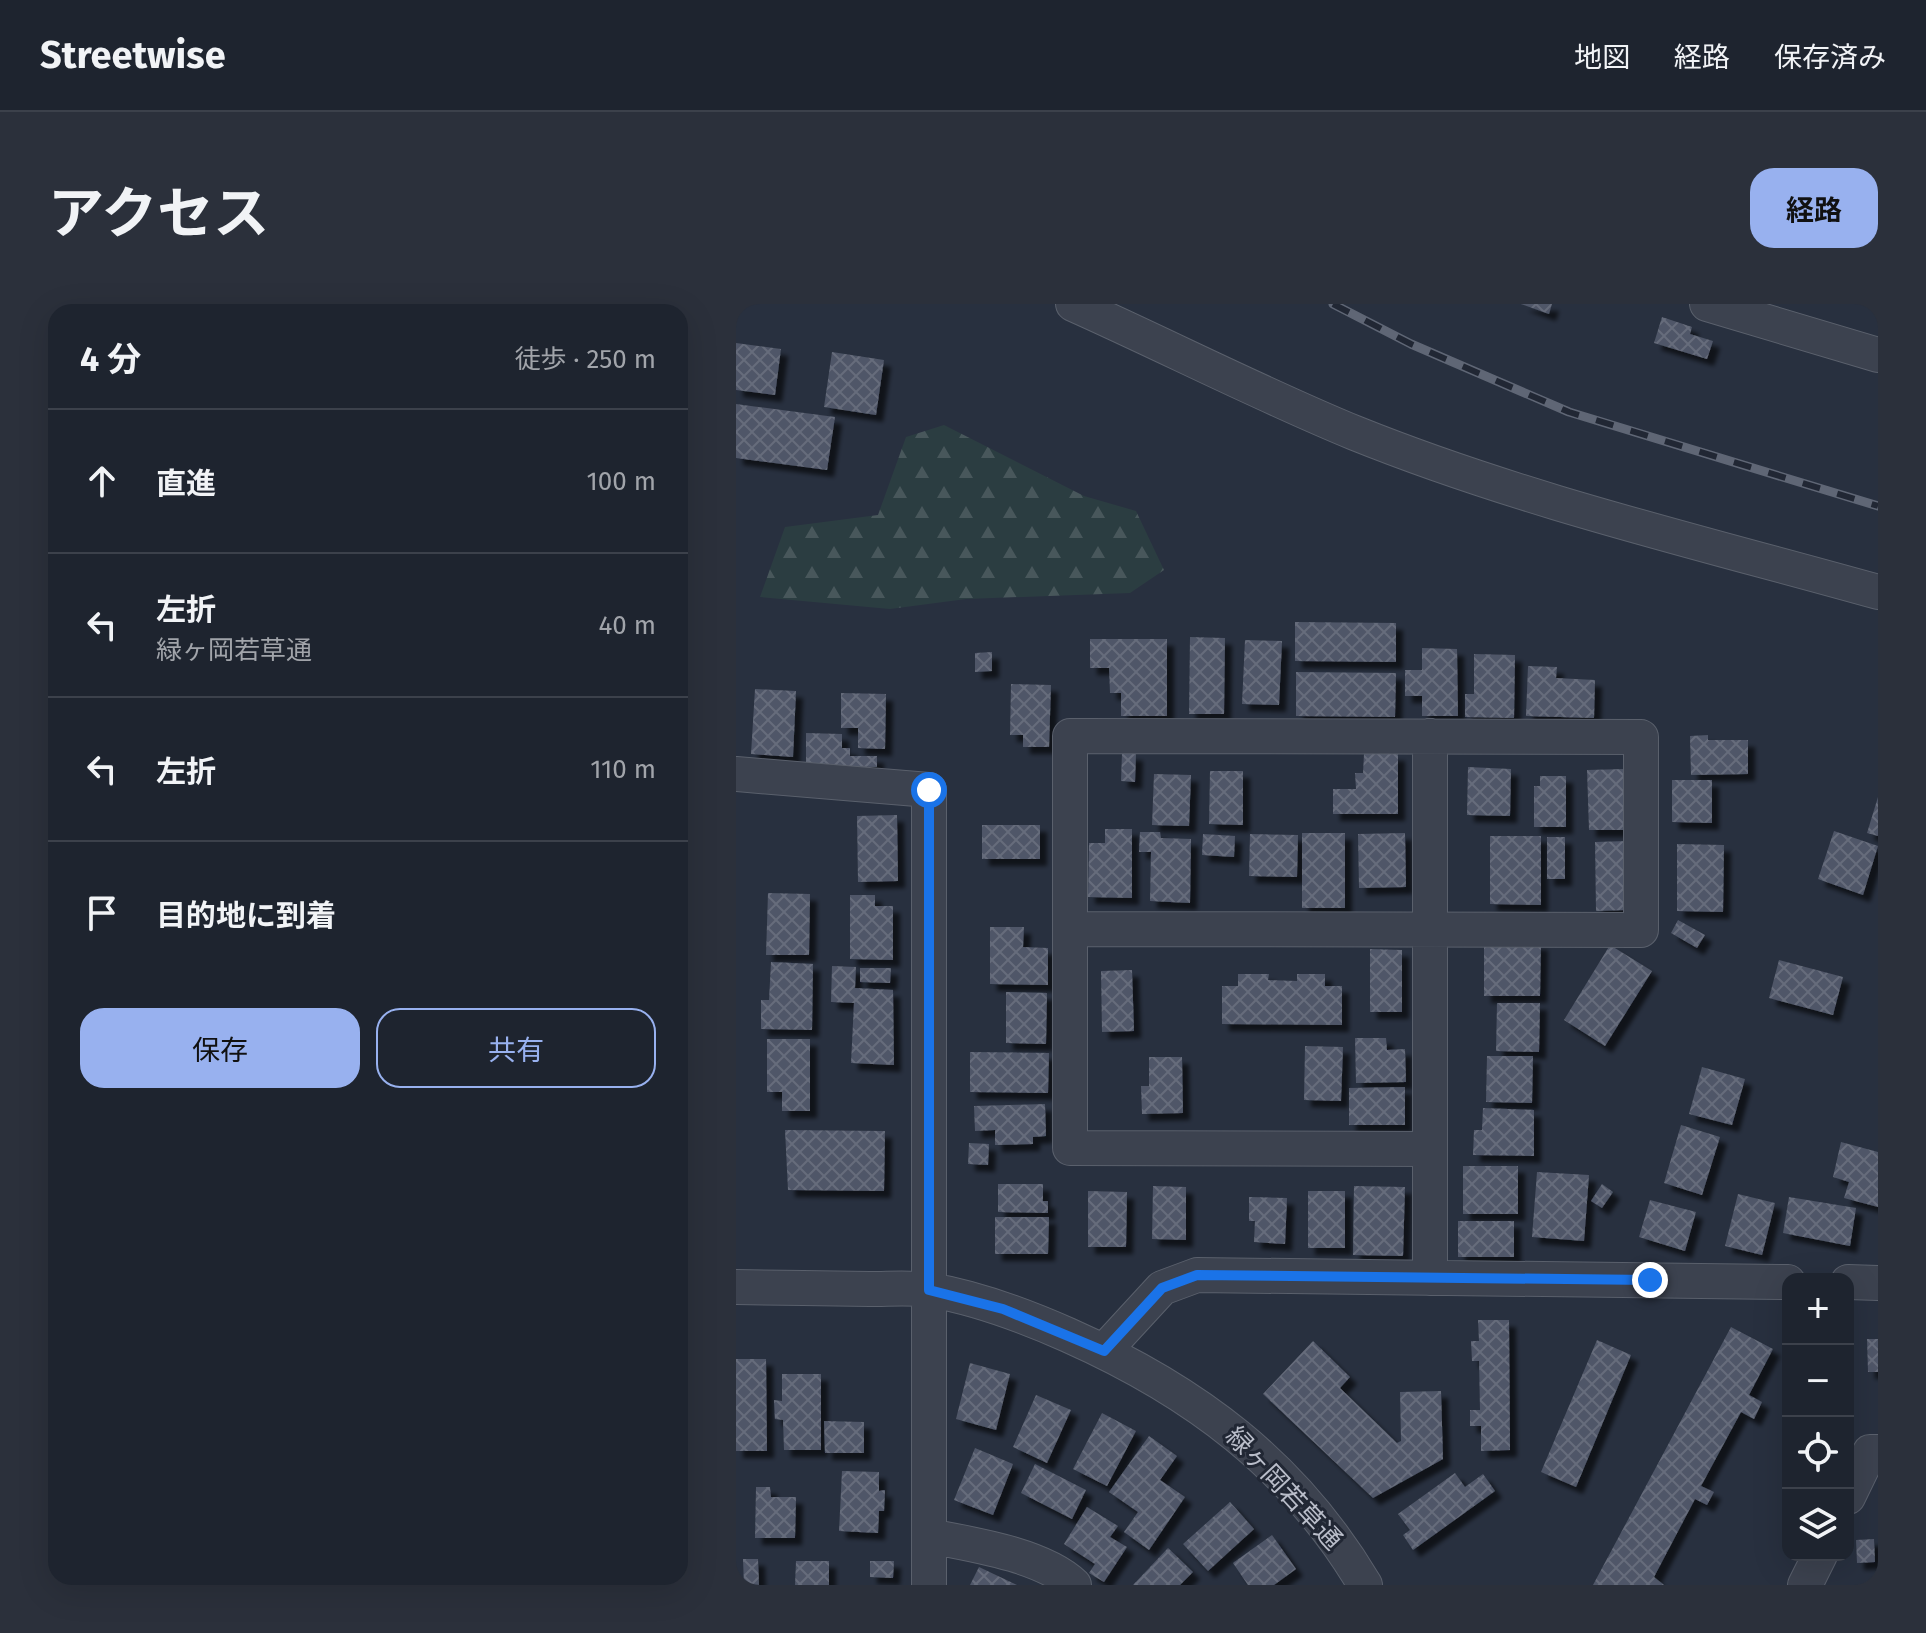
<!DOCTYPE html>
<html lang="ja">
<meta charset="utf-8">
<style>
:root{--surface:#1e242f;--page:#2b303b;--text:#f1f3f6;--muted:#a1a4aa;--line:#3c414b;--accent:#98b1ef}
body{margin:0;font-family:"Fira Sans","Noto Sans JP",sans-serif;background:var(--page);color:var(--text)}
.controls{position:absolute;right:24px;bottom:24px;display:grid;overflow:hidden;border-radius:16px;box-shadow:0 8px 32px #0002}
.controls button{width:72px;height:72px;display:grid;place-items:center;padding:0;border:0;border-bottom:2px solid var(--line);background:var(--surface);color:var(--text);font:40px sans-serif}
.stop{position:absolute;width:24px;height:24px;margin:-18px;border:6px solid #1a73e8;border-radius:50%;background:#fff}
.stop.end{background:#1a73e8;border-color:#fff;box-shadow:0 2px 8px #0008}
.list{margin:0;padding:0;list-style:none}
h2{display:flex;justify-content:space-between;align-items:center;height:104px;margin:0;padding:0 32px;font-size:34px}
h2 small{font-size:26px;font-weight:400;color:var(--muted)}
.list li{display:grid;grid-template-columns:52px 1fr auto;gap:24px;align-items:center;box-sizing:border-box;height:144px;padding:0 32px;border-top:2px solid var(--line)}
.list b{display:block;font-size:30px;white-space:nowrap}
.list p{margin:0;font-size:26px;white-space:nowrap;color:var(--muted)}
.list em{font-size:26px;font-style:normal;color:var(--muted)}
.actions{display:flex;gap:16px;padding:24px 32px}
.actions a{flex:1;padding:18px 0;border:2px solid var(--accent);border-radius:24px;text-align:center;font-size:28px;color:var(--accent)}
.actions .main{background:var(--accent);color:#111}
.icon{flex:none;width:44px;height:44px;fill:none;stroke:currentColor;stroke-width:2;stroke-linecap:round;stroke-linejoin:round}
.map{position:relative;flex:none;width:1142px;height:1281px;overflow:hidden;border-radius:24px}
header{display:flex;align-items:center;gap:48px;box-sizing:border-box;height:112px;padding:0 40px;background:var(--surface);border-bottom:2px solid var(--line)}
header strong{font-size:38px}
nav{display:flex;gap:44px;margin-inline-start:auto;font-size:28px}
.intro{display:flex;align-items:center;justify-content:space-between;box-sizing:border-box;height:192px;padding:0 48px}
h1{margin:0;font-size:56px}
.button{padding:20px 36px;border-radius:24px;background:var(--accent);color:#111;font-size:28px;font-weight:700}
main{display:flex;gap:48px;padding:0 48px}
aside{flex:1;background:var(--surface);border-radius:24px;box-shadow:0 8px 32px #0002}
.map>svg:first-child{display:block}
.forest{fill:url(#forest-firs)}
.building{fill:url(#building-cross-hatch);filter:url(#shadow)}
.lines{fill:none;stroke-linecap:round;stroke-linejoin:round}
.minor-casing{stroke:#5a606c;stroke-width:36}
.minor{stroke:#3c424f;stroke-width:34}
.rail-casing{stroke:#5f6675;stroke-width:9}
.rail{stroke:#212734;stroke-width:6;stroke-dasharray:18;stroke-linecap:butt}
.route{stroke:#1a73e8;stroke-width:10}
.labels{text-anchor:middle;stroke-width:6;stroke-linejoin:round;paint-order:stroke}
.street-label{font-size:26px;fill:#b9bdc9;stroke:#212734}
</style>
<header>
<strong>Streetwise</strong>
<nav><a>地図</a><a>経路</a><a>保存済み</a></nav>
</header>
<div class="intro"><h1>アクセス</h1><a class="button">経路</a></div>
<main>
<aside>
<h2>4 分<small>徒歩 · 250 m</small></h2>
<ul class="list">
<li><svg class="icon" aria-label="ahead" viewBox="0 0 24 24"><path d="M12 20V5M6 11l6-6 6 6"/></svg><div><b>直進</b></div><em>100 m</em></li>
<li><svg class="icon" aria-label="left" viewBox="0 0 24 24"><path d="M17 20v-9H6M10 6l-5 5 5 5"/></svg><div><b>左折</b><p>緑ヶ岡若草通</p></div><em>40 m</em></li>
<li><svg class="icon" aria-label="left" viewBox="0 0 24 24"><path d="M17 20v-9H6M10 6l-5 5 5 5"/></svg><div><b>左折</b></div><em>110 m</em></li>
<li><svg class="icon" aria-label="arrive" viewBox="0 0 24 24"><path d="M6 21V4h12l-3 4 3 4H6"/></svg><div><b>目的地に到着</b></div></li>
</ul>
<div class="actions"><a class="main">保存</a><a>共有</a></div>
</aside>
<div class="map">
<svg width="1142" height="1281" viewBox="0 0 1142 1281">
<defs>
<pattern id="forest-firs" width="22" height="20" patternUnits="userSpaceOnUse" patternTransform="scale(2)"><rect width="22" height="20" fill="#2b3d41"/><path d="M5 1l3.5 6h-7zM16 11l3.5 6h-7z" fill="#48575b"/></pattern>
<pattern id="building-cross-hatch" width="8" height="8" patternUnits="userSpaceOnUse" patternTransform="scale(2)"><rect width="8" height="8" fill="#4f5667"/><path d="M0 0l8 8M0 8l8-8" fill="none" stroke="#666c7b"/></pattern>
<filter id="shadow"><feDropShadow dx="7" dy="7" stdDeviation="2" flood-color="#0009"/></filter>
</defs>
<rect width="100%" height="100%" fill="#28303f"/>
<path class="forest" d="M208,121L348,192L400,207L428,266L394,289L230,295L154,305L24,293L49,223L142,211L170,133Z"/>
<path class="building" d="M785,0H816L813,10Z
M926,13L956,23L954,30L977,37L971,55L918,39Z
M0,39L45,45L39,91L0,86Z
M96,48L148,56L140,111L88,103Z
M0,100L99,113L91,166L0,154Z
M559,318L660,319V358L559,357Z
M454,333L489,334L488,410H453Z
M354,335H431V412H385V389H374L373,364H354Z
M509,336L546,337L543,401L506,400Z
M686,344L721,345L722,412H686V392H669V366H686Z
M256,348V367L239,368V349Z
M738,350L779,351L778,414L729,413V390H738Z
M792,362L821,363L820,374L859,376L858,414L790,412Z
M560,368L660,369L659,413L560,412Z
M275,380L315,381L313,443H287V431H274Z
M19,385L60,387L57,453L15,450Z
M105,389L150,390L149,445L122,444V424H105Z
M70,429L106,430V444H114V452H141V463L70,462Z
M972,431V436H1012V470L955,471L954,432Z
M386,449L400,450L399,478L385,477Z
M628,450H662V510H597V485H620L619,469H627Z
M732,463L775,465L774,512L731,511Z
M888,465L890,526H853L851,466Z
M474,467H507V521L473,520Z
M418,470L455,471L453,522L416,521Z
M804,472H830V523H798V482H804Z
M936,476H976V519L936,518Z
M1142,493V532L1131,529Z
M161,511L162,577L122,578L121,512Z
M246,521H304V555H246Z
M369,525H396V594L352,593L353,539H369Z
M1098,527L1142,542L1127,591L1082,575Z
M404,528H424L425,534L455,535L454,599L414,597L415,548H403Z
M566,529H609V604H566Z
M669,529L670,583L623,584L622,530Z
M467,530L499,532L498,553L466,551Z
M514,530L562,531L561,573L513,572Z
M754,532H805V601L754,600Z
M811,533H829V575H811Z
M891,537V606L860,607L859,538Z
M941,540L988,541L987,608L941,607Z
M32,589L74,590L73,651H30Z
M114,591H139V602H157V656L114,655Z
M942,616L969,631L961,644L935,629Z
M254,623H288L287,643L312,644V681L254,680Z
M748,638L805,639L804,692H748Z
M874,641L916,667L869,742L828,716Z
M634,645L666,646V708H634Z
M1043,656L1107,673L1097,711L1033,694Z
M35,658L77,660L76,726L25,725V696H33Z
M96,662L120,663L119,684L157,686L158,761L115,759L118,699L95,698Z
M124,664H155L154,679L124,678Z
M396,666L398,727L366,728L365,667Z
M502,670H533L532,676L561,677V670H589V682H606V721L486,720V682H502Z
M270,688L311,689L310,740L270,739Z
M761,699H804L803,748L760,747Z
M619,734H650L651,746L669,745L670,778L620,779Z
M31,735H74V807H46V788H31Z
M569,742L607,743L605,797L568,796Z
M234,748L313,749L312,789L234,788Z
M751,752H797L796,799L750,798Z
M413,753H446L447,809L406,810L405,782H413Z
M966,763L1009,775L996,821L953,810Z
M669,783V821H613V784Z
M309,800L310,832L297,833V840L259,841V826L239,827L238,802Z
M747,804L798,806V852L737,851L738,826H746Z
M945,821L984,833L966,891L928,879Z
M49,826L149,827L148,887L52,886Z
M1105,838L1142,848V903L1108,894L1113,878L1097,873Z
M233,839L253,840L252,861L232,860Z
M727,862H782V910H727Z
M801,868L853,871L848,937L796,933Z
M262,880H307V897H312V909L262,908Z
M866,880L877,888L866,904L855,897Z
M417,882L450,883V936L416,935Z
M618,882L669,883L667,952L617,951Z
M352,887L391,888L390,943H352Z
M572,887H609V944H572Z
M1002,890L1039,899L1026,951L989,942Z
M513,893L551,894L549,940L518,938L519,917H513Z
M1053,893L1120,904L1114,942L1047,929Z
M914,896L960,908L949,947L903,933Z
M259,913H313L312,950H259Z
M722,917H778V953H722Z
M742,1016H773L774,1146L745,1147V1122H734V1106H744L743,1057H736L735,1037H743Z
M995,1023L1037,1045L1013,1091L1026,1098L1018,1115L1005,1108L965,1182L978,1188L971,1201L959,1195L918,1273L928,1281H857Z
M1131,1035H1142V1068H1132Z
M861,1036L895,1051L840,1183L805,1168Z
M577,1037L614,1073L604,1084L661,1139L665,1137L664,1088L705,1087L707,1155L637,1194L527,1090Z
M0,1055H30L31,1147H0Z
M234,1059L274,1070L260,1126L220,1115Z
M46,1070H85V1146H48L47,1116L39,1115L38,1096L46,1097Z
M300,1091L335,1106L311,1159L277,1143Z
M366,1109L400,1127L371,1182L337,1165Z
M88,1117L128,1118V1149H89Z
M413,1132L441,1152L424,1176L449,1193L413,1246L388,1228L402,1208L373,1188Z
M239,1144L277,1160L257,1211L218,1196Z
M299,1160L350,1186L336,1215L285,1189Z
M106,1167L143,1168V1187L149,1186L148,1207H143L142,1229L103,1227Z
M719,1169L729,1183L747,1170L759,1187L677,1246L667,1231L674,1226L662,1210Z
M20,1183H34L35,1193H60L59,1234H19Z
M494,1198L518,1225L472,1267L447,1240Z
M351,1203L382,1222L374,1233L391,1243L368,1278L353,1269L359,1260L328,1240Z
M536,1231L560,1265L538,1281H512L497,1259Z
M1138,1235L1139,1258L1121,1259L1120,1236Z
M432,1244L457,1268L444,1281H397Z
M7,1255H22L23,1281H8Z
M60,1257H93V1281H59Z
M134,1257H158L157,1274L134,1273Z
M243,1263L281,1281H234Z"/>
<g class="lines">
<g class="minor-casing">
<path id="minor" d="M337,0C431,42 524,90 619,129C788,197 967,239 1142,288
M971,0L1142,51
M0,470L193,486V1281
M335,625L905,626V433L334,432V844L694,845
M694,974V432
M1112,978L1142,979
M0,983C45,984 89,984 134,985C153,985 175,983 194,986C242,994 289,1012 332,1031C458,1087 558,1161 629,1281
M368,1047L426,984L461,971L1052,978
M1112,1193L1134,1148H1142
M193,1232C235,1240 307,1251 338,1281
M1069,1281L1084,1251"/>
</g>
<use href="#minor" class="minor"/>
<g class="rail-casing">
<path id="rail" d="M597,0L675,40L833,108L1142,202"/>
</g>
<use href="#rail" class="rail"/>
</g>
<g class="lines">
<path class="route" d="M193,486V986L267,1005L368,1047L426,984L461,971L914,976"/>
</g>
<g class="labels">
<g class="street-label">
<text transform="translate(548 1184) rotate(47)" y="9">緑ヶ岡若草通</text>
</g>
</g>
</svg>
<div class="controls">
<button>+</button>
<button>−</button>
<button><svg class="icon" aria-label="locate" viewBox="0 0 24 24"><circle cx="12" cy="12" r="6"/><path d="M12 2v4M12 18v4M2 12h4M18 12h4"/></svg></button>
<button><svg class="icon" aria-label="layers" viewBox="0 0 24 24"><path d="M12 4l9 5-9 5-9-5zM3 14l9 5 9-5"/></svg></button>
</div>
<div class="stop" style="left:193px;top:486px"></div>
<div class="stop end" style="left:914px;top:976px"></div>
</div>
</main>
